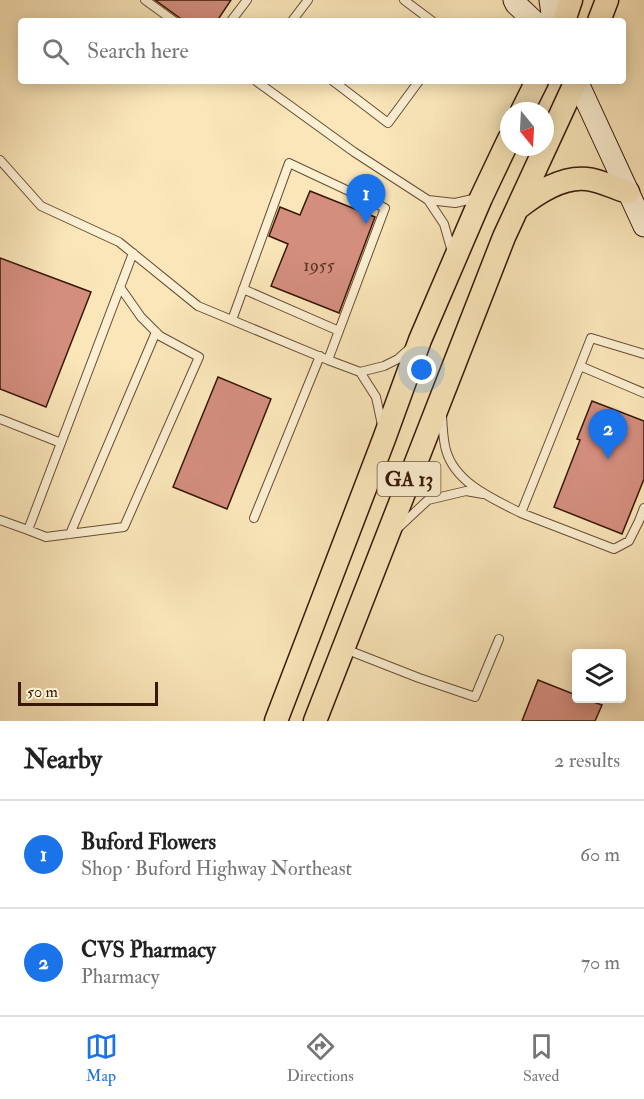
<!DOCTYPE html>
<meta charset="utf-8">
<style>
:root{--surface:#fff;--page:#f2f2f2;--text:#222;--muted:#767676;--line:#e0e0e0;--accent:#1a73e8}
body{margin:0;font-family:"IM FELL Double Pica",serif;background:var(--page);color:var(--text)}
.controls{position:absolute;right:18px;bottom:18px;display:grid;overflow:hidden;border-radius:6px;box-shadow:0 3px 15px #0003}
.controls button{width:54px;height:54px;display:grid;place-items:center;padding:0;border:0;border-bottom:2px solid var(--line);background:var(--surface);color:var(--text);font:30px sans-serif}
.compass{position:absolute;left:500px;top:102px;width:54px;height:54px;border-radius:50%;background:var(--surface);box-shadow:0 3px 15px #0003;rotate:162deg}
.scale{position:absolute;left:18px;bottom:15px;width:140px;box-sizing:border-box;padding-left:6px;border:3px solid #371807;border-top:0;font-size:16px;line-height:21px;white-space:nowrap;color:#371807;-webkit-text-stroke:4px #fcefd2;paint-order:stroke}
.you{position:absolute;left:422px;top:370px;width:21px;height:21px;margin:-15px;border:4px solid #fff;border-radius:50%;background:#1a73e8;box-shadow:0 0 0 9px #1a73e833}
.badge{display:grid;place-items:center;width:39px;height:39px;border-radius:50%;background:var(--accent);color:#fff;font-size:20px;font-weight:700}
.pin{position:absolute;translate:-50% -50px;filter:drop-shadow(0 2px 3px #0008)}
.pin::after{content:'';position:absolute;top:32px;width:21px;height:18px;background:inherit;clip-path:polygon(0 0,100% 0,50% 100%)}
.list{margin:0;padding:0;list-style:none}
h2{display:flex;justify-content:space-between;align-items:center;height:78px;margin:0;padding:0 24px;font-size:26px}
h2 small{font-size:20px;font-weight:400;color:var(--muted)}
.list li{display:grid;grid-template-columns:39px 1fr auto;gap:18px;align-items:center;box-sizing:border-box;height:108px;padding:0 24px;border-top:2px solid var(--line)}
.list b{display:block;font-size:22px;white-space:nowrap}
.list p{margin:0;font-size:20px;white-space:nowrap;color:var(--muted)}
.list em{font-size:20px;font-style:normal;color:var(--muted)}
.icon{flex:none;width:33px;height:33px;fill:none;stroke:currentColor;stroke-width:2;stroke-linecap:round;stroke-linejoin:round}
.map{position:relative;flex:none;width:644px;height:721px;overflow:hidden}
.search{position:absolute;background:var(--surface);box-shadow:0 3px 15px #0003;left:18px;right:18px;top:18px;height:66px;display:flex;align-items:center;gap:15px;box-sizing:border-box;padding:0 21px;border-radius:6px;color:var(--muted);font-size:22px}
.sheet{height:294px;background:var(--surface)}
nav{display:flex;justify-content:space-around;align-items:center;box-sizing:border-box;height:84px;border-top:2px solid var(--line);background:var(--surface);font-size:16px;color:var(--muted)}
nav a{display:grid;justify-items:center;gap:3px}
nav .on{color:var(--accent)}
.map>svg:first-child{display:block}
.building{fill:#d48e7e;stroke:#371807;stroke-width:1.5}
.lines{fill:none;stroke-linecap:round;stroke-linejoin:round}
.lane-casing{stroke:#684c34;stroke-width:10}
.secondary-casing{stroke:#371807;stroke-width:23}
.primary-casing{stroke:#371807;stroke-width:25}
.lane{stroke:#fcefd2;stroke-width:8}
.secondary{stroke:#fcefd2;stroke-width:21}
.primary{stroke:#fae6b9;stroke-width:22}
.labels{text-anchor:middle;stroke-width:4.5;stroke-linejoin:round;paint-order:stroke}
.number-label{font-size:18px;fill:#5e3625}
.shield{fill:#fcefd2;stroke:#725844;stroke-width:1.5}
.shield-label{font-size:20px;font-weight:bold;fill:#371807}
</style>
<div class="map">
<svg width="644" height="721" viewBox="0 0 644 721">
<rect width="100%" height="100%" fill="#fae6b9"/>
<filter id="stains"><feTurbulence type="fractalNoise" baseFrequency=".00333" numOctaves="4"/><feColorMatrix values="0 0 0 0 .2 0 0 0 0 .09 0 0 0 0 .02 0 0 0 .5 -.17"/></filter>
<radialGradient id="worn" r=".72"><stop offset=".6" stop-color="#630" stop-opacity="0"/><stop offset="1" stop-color="#630" stop-opacity=".3"/></radialGradient>
<path class="building" d="M155,0H231L217,21H184Z
M310,191L375,217L339,313L271,286L288,244L269,236L277,215L280,207L300,215Z
M0,258L91,292L46,407L0,389Z
M218,377L271,399L227,509L173,487Z
M592,401L644,421V479L622,534L554,507L580,440L577,439Z
M538,680L576,695V699H585L602,705L595,721H522Z"/>
<g class="lines">
<g class="lane-casing">
<path id="lane" d="M145,0L174,21
M404,0L432,21
M231,21L247,0
M292,21L308,0
M256,81L354,152L428,200L444,224L452,252
M333,81L388,123L419,81
M0,160L41,206L119,242L198,306L328,360L360,372L384,366L398,359L409,349
M428,200L455,203L477,198
M243,289L339,331
M232,320L289,163L385,208L328,360
M580,366L591,338L644,354
M360,372L376,397L382,425
M644,393L580,366L521,513L614,549L629,541L639,521L644,508
M442,417C443,428 443,440 446,450C455,483 493,499 521,513
M0,419L61,443
M254,518L320,356
M0,520L28,530L133,253
M399,527L428,500L466,491L483,494
M28,530L46,537L124,527L199,357L160,336L141,317L120,287
M70,534L156,332
M345,649L419,678L475,697L499,639"/>
</g>
<g class="secondary-casing">
<path id="secondary" d="M514,0L516,4L534,21
M550,0L553,21
M577,81L644,226"/>
</g>
<g class="primary-casing">
<path id="primary" d="M564,21L571,0
M599,21L607,0
M522,111L537,81
M518,208C537,193 562,176 587,179C599,180 617,189 628,192
M276,721L384,439L420,340L481,198L509,139
M315,721L504,237L576,81"/>
</g>
<use href="#lane" class="lane"/>
<use href="#secondary" class="secondary"/>
<use href="#primary" class="primary"/>
</g>
<g class="labels">
<g class="number-label">
<text x="319" y="271">1955</text>
</g>
<rect class="shield" x="377.5" y="462" width="63" height="34" rx="4.5"/>
<g class="shield-label">
<text x="409" y="486">GA 13</text>
</g>
</g>
<rect width="100%" height="100%" filter="url(#stains)"/>
<rect width="100%" height="100%" fill="url(#worn)"/>
</svg>
<div class="controls">
<button><svg class="icon" aria-label="layers" viewBox="0 0 24 24"><path d="M12 4l9 5-9 5-9-5zM3 14l9 5 9-5"/></svg></button>
</div>
<svg class="compass" viewBox="-18 -18 36 36"><path d="M0-13l5 13h-10z" fill="#e53935"/><path d="M0 13l5-13h-10z" fill="#767676"/></svg>
<div class="scale">50 m</div>
<div class="you"></div>
<div class="pin badge" style="left:366px;top:224px">1</div>
<div class="pin badge" style="left:608px;top:459px">2</div>
<div class="search"><svg class="icon" aria-label="search" viewBox="0 0 24 24"><circle cx="10" cy="10" r="6"/><path d="M15 15l6 6"/></svg>Search here</div>
</div>
<section class="sheet">
<h2>Nearby<small>2 results</small></h2>
<ul class="list">
<li><span class="badge">1</span><div><b>Buford Flowers</b><p>Shop · Buford Highway Northeast</p></div><em>60 m</em></li>
<li><span class="badge">2</span><div><b>CVS Pharmacy</b><p>Pharmacy</p></div><em>70 m</em></li>
</ul>
</section>
<nav>
<a class="on"><svg class="icon" aria-label="map" viewBox="0 0 24 24"><path d="M3 6l6-2 6 2 6-2v14l-6 2-6-2-6 2zM9 4v14M15 6v14"/></svg>Map</a>
<a><svg class="icon" aria-label="directions" viewBox="0 0 24 24"><path d="M12 3l9 9-9 9-9-9zM9 14v-3h6M13 9l2 2-2 2"/></svg>Directions</a>
<a><svg class="icon" aria-label="saved" viewBox="0 0 24 24"><path d="M7 4h10v16l-5-4-5 4z"/></svg>Saved</a>
</nav>
